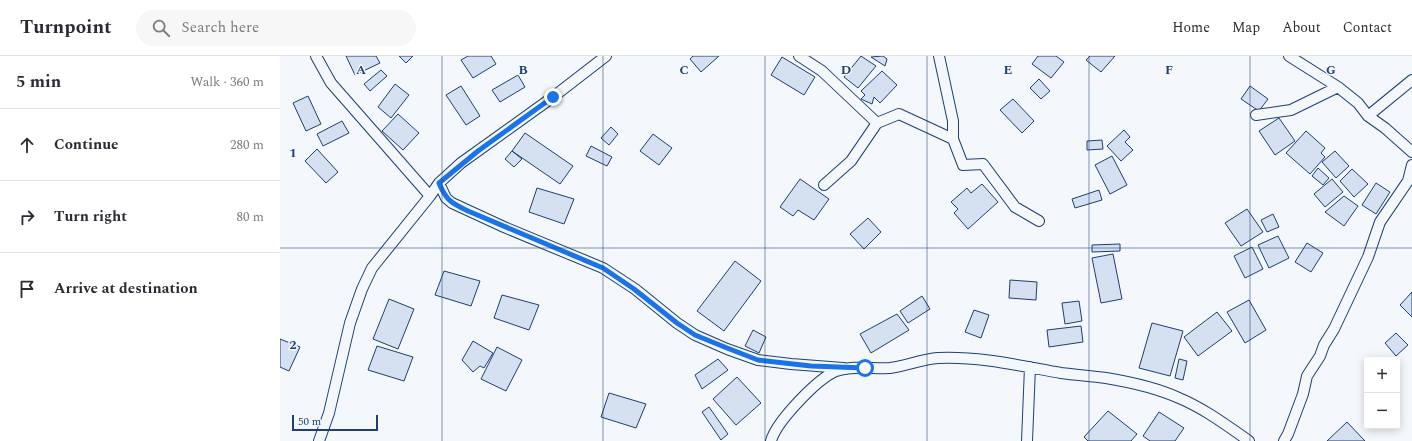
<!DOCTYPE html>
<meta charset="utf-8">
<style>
:root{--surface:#fff;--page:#f7f7f7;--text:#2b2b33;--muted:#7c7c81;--line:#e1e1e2}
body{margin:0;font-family:Spectral,serif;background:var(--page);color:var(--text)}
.controls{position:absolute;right:12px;bottom:12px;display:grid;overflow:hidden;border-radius:4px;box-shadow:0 2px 10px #0003}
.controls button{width:36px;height:36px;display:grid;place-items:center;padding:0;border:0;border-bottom:1px solid var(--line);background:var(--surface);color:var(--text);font:20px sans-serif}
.scale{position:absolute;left:12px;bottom:10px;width:86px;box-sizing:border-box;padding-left:4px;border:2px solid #1d3f73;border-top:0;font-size:11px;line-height:14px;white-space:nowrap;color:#1d3f73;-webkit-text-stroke:3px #f4f7fb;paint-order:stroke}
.stop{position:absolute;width:12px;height:12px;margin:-9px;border:3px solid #1a73e8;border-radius:50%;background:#fff}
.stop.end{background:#1a73e8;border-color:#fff;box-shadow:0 1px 4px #0008}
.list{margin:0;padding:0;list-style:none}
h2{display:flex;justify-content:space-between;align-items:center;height:52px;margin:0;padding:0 16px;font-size:17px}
h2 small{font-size:13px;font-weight:400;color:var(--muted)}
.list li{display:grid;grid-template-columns:26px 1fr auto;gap:12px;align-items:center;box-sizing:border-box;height:72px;padding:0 16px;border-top:1px solid var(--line)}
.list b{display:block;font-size:15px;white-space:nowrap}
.list em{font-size:13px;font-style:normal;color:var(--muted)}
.icon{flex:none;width:22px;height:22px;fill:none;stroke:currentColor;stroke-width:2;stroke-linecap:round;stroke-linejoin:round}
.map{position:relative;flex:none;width:1132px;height:385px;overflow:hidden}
header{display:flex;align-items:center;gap:24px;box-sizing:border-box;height:56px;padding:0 20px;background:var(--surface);border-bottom:1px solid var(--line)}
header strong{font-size:19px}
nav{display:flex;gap:22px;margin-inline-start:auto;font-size:14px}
.search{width:280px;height:36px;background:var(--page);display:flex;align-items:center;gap:10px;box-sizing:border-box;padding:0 14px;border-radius:22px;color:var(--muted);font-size:15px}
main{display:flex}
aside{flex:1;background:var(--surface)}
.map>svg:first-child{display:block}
.building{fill:#d5e0f0;stroke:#1d3f73}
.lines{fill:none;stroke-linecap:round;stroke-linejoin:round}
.street-casing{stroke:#1d3f73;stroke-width:12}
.street{stroke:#f4f7fb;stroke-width:10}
.route{stroke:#1a73e8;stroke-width:5}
.grid{fill:none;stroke:#1d3f73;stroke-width:1;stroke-opacity:0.55}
.grid-label{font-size:13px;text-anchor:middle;font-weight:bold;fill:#1d3f73;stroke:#f4f7fb;stroke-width:3;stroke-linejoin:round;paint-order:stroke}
</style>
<header>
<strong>Turnpoint</strong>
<div class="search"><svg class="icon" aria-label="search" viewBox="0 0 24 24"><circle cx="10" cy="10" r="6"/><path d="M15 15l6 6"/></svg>Search here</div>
<nav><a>Home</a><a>Map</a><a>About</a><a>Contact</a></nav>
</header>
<main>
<aside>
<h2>5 min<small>Walk · 360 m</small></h2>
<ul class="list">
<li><svg class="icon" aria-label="ahead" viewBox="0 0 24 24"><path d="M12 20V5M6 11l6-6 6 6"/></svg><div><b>Continue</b></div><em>280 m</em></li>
<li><svg class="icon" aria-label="right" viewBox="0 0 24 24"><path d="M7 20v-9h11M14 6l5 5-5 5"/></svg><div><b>Turn right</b></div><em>80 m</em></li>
<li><svg class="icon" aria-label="arrive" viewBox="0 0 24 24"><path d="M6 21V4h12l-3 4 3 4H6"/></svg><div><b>Arrive at destination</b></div></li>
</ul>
</aside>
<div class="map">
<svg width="1132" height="385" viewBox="0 0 1132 385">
<rect width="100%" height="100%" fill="#f4f7fb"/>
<path class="building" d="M66,0H96L100,7L75,19Z
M119,0H133L126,7Z
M188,0H211L216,8L193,22L181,4Z
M413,0H439L421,16L410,3Z
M581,0L596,10L578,32L564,21Z
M603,0L607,3L605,10L591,1Z
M758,0H776L784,6L771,22L752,8Z
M810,0H835L821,16L806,4Z
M502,1L535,21L524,39L491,19Z
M101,14L107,20L90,35L84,28Z
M602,15L617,29L600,47L594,41L592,48L581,43L585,39L581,35Z
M238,19L245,31L220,46L212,34Z
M759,23L770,35L761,43L750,32Z
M115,28L129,39L111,62L98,51Z
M181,30L200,60L186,69L166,39Z
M970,30L988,43L979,55L961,43Z
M28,40L41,68L26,75L13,47Z
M733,43L754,65L742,77L720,54Z
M118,58L139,77L123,94L102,75Z
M999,62L1015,85L995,99L979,75Z
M62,65L69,77L43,90L37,78Z
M331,71L338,78L329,89L321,82Z
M844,74L850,81L845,86L853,94L841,105L827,90Z
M1026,75L1045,92L1041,97L1045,101L1030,118L1006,97Z
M245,77L293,110L280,128L232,95Z
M373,78L392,92L379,109L360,95Z
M822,84L823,93L807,94V85Z
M311,90L332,101L327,110L306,100Z
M37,93L58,116L46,127L25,105Z
M232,95L242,103L234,111L225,103Z
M1055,95L1069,110L1056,122L1042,106Z
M832,100L847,129L830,138L815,109Z
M1038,112L1049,122L1043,129L1032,120Z
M1072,113L1088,128L1074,141L1060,125Z
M520,123L549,143L534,164L518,154L513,160L500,151Z
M1052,123L1063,136L1045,151L1034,138Z
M1096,127L1110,136L1096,158L1082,149Z
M702,128L718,146L688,173L674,157L678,153L671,146L687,132L691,137Z
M257,132L294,143L284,168L249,156Z
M819,134L822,144L795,152L792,143Z
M1064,140L1078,150L1064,170L1045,156Z
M967,153L983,176L961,190L945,167Z
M993,158L999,171L987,176L981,164Z
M588,162L601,176L584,193L570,178Z
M998,180L1009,202L989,212L978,189Z
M1027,187L1043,197L1031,216L1015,206Z
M840,188V195L812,196V189Z
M972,191L983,213L965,222L954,200Z
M833,198L842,243L821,247L812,202Z
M455,205L481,225L444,275L417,255Z
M164,215L200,225L191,250L155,239Z
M730,224L757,226L756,244L729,242Z
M1132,236V261L1120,249Z
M222,239L259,249L249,274L214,262Z
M642,240L650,253L628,267L620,255Z
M109,243L134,253L118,293L93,283Z
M969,244L986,274L965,287L947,256Z
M799,245L802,265L785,268L782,247Z
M694,254L709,259L701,282L685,276Z
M937,256L952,275L918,300L904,281Z
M617,258L629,274L591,297L580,278Z
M872,267L903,275L890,320L859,312Z
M801,270L803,286L769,291L767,274Z
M473,274L486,281L479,297L465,290Z
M1116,277L1128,289L1116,300L1105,287Z
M0,283L20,291L9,315L0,311Z
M193,285L213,297L204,312L200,310L193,316L182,304Z
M97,290L133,301L124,325L88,314Z
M217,291L242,304L226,335L201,323Z
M438,303L448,314L422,333L415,319Z
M899,303L907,305L903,324L895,322Z
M457,321L481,347L456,369L433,343Z
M329,337L366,348L356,372L321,361Z
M429,351L448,378L441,384L422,356Z
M828,355L857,378L851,385H808L804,381Z
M879,356L904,372L895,385H870L863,380Z
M1067,366L1085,385H1047Z"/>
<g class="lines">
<g class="street-casing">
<path id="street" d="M36,0L51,27L150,140
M519,0L542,15L597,67L571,105L544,129
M659,0L673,65V83
M1009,0L1058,31L1078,47L1088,60L1105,72L1132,96
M976,59L1011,54L1058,31
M1088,60L1132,24
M597,67L619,58L673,83L683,109L703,108L735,151L759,165
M159,127L166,142L172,147L224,171L323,212L355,233L397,267L415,279L447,293L478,304L511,308L563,312
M39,385L49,357L70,267L82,233L92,212L150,140L159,127L181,107L273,41L326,0
M491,385C496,366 537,323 556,315C573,309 593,313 610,312C626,310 642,303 658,302C699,300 741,310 781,317C796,319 811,320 826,322C850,326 877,332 899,342C925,353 946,369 969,385
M747,385L750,311
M1004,385L1008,378L1023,338L1027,320L1040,300L1044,289L1054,273L1088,201L1100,166L1128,125L1132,109"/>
</g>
<use href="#street" class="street"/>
</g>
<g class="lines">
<path class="route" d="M273,41L198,95L159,127C166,144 171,147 188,155L323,212L354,233L397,267L415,279L447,292L478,304L531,310L585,312"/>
</g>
<path class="grid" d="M162,0V385M323,0V385M485,0V385M647,0V385M809,0V385M970,0V385M0,192H1132"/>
<g class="grid-label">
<text x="81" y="18">A</text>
<text x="243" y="18">B</text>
<text x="404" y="18">C</text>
<text x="566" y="18">D</text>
<text x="728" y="18">E</text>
<text x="889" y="18">F</text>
<text x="1051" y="18">G</text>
<text x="13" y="101">1</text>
<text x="13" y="293">2</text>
</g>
</svg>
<div class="controls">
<button>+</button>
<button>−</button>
</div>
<div class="scale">50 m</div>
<div class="stop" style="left:585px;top:312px"></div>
<div class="stop end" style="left:273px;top:41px"></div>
</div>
</main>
